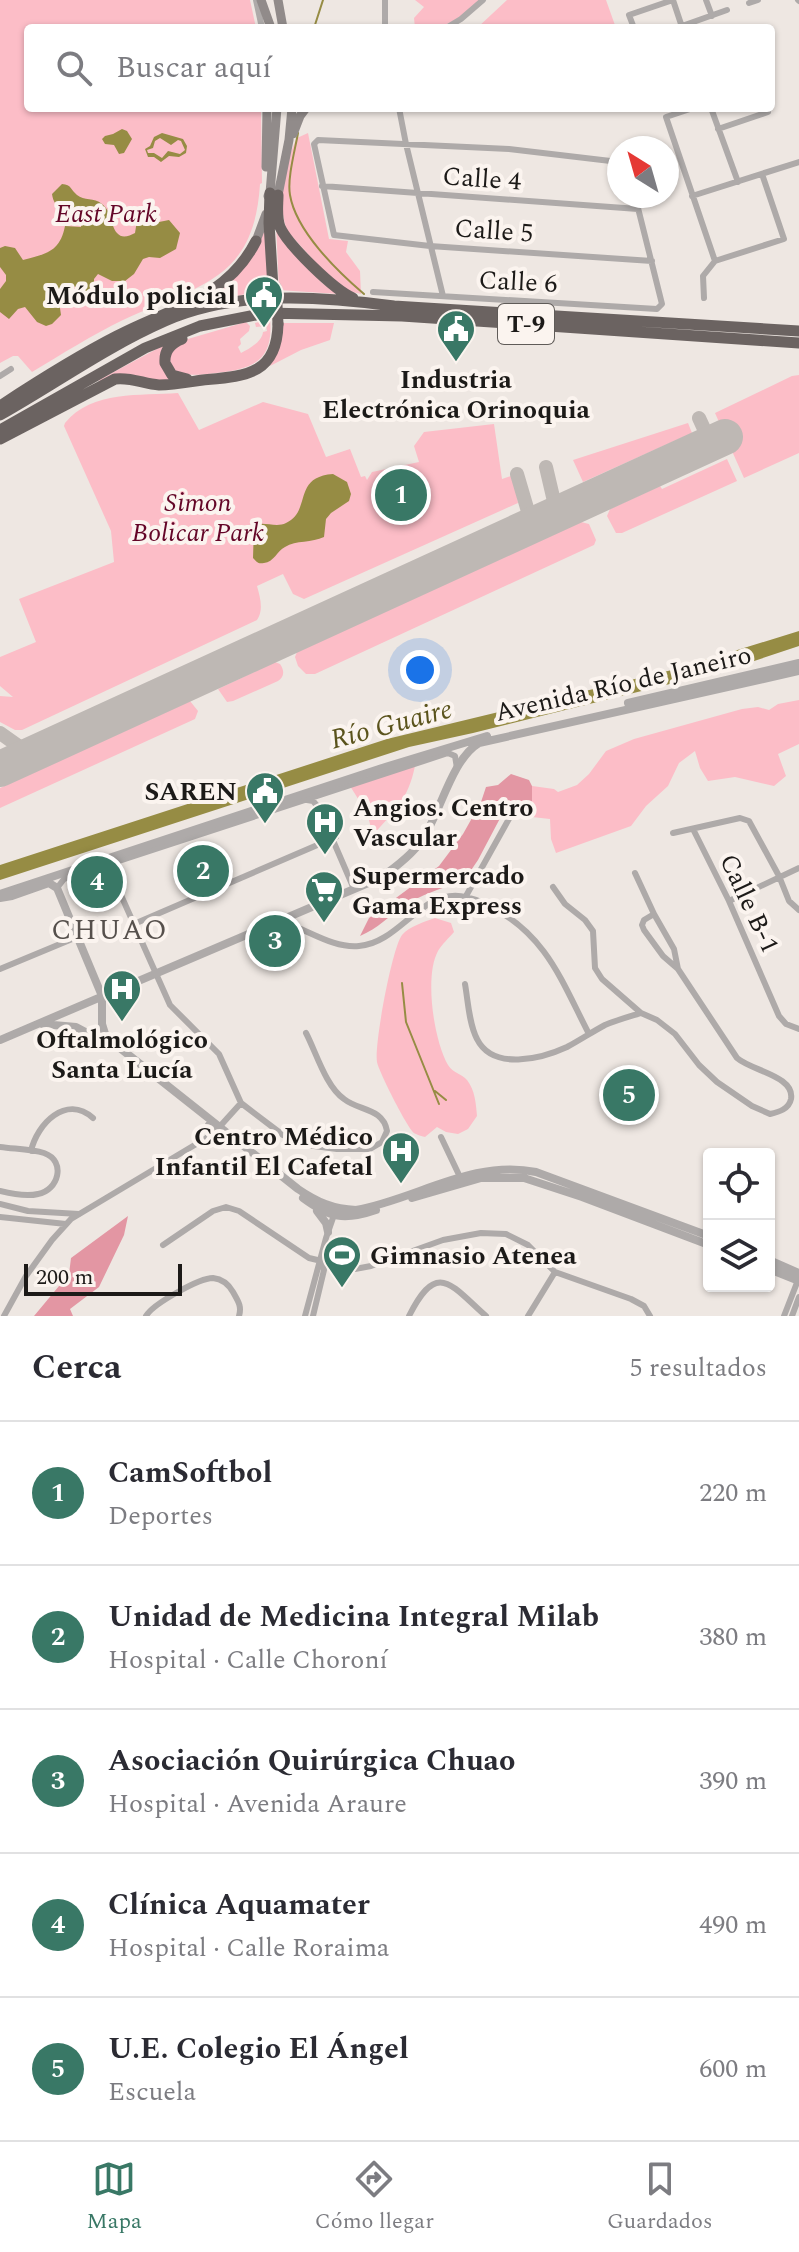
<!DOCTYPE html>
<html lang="es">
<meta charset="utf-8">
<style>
:root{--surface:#fff;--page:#f2f2f3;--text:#2b2b33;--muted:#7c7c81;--line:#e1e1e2;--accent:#397866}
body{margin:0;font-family:Spectral,serif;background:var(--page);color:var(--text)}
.controls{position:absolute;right:24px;bottom:24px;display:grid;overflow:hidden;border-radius:8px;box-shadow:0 2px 6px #0004}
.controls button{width:72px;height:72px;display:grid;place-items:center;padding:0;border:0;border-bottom:2px solid var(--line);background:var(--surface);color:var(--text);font:40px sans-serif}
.compass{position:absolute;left:607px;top:136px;width:72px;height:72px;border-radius:50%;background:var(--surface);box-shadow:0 2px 6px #0004;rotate:323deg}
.scale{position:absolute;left:24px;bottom:20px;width:158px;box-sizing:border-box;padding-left:8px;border:4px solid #1c1a18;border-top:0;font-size:22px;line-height:28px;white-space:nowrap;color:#1c1a18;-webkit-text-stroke:6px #fbf4ef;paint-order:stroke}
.you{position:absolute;left:420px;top:670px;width:28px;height:28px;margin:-20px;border:6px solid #fff;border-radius:50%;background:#1a73e8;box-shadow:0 0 0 12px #1a73e833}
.badge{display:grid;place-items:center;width:52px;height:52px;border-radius:50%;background:var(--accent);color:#fff;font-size:26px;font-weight:700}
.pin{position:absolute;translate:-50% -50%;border:4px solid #fff;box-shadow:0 2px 8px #0006}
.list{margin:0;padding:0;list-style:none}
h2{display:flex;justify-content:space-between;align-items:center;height:104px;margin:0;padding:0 32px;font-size:34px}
h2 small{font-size:26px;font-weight:400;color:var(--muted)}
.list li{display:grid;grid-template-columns:52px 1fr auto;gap:24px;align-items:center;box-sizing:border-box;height:144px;padding:0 32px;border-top:2px solid var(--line)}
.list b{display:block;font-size:30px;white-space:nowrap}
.list p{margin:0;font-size:26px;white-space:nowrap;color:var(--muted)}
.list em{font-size:26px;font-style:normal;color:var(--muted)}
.icon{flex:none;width:44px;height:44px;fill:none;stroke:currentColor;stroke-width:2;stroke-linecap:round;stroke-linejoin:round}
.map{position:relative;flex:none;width:799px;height:1316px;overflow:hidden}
.search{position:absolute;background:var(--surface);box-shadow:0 2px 6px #0004;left:24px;right:24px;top:24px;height:88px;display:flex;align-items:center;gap:20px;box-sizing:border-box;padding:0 28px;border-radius:8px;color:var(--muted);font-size:30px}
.sheet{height:824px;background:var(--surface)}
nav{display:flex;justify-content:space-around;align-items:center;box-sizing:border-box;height:112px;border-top:2px solid var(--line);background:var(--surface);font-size:22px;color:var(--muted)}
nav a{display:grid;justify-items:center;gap:4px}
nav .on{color:var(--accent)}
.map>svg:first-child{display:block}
.green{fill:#fcbdc7}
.forest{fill:#e396a3}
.water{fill:#968c44;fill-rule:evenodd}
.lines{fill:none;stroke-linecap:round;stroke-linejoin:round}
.stream{stroke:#968c44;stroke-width:2}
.taxiway{stroke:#beb8b4;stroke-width:14}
.runway{stroke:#beb8b4;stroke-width:36}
.minor{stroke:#aeaaa9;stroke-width:6}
.tertiary{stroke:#aeaaa9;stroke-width:8}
.secondary{stroke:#918b8a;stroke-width:9}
.motorway{stroke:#6b6361;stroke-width:11}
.motorway-bridge{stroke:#6b6361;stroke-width:11}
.labels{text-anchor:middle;stroke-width:8;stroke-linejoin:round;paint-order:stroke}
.shield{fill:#fbf4ef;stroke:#5f5b58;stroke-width:2}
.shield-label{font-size:24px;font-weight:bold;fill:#1c1a18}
.street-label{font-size:26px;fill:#1c1a18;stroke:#fbf4ef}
.park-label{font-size:26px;font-style:italic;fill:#640628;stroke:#fbf4ef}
.poi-label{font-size:26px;font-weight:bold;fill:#1c1a18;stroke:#fbf4ef;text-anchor:end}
.water-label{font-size:28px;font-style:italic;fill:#5a531c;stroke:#fbf4ef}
.neighbourhood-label{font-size:28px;letter-spacing:2px;fill:#56504c;stroke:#fbf4ef}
</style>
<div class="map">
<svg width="799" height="1316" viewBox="0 0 799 1316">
<rect width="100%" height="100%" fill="#eee7e2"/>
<path class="green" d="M0,0H250L256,28H28V108H261L262,183L260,184C254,282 198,285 123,320C92,335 62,354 32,372L18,356H13L0,363Z
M415,0H480C454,22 450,28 415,28L414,18L424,7Z
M507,0H606L616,28H477Z
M308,133L329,239L348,241L346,252L360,271L361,294L348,291L337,286L288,232C276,208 285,161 297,138Z
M266,221L269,289L191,306L213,294Z
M276,224L322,283L338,294L279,290Z
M270,319C274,361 253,369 216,373C199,375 187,377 171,369L169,351L181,341L246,322L250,326L249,331L240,339L241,344L238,347L241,353C249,349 262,342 263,332L267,331L266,326L256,327L255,323Z
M282,323H334L330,340L301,350L270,366L280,346Z
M166,344L163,351L177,380L100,381L99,380Z
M799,375V453L744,478L715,413L792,376Z
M178,393L199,430L263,402L308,414L326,457L350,449L361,477L365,476L367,480L372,472L419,462L414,446L424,432L494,424L502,479L514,475L518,503L304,599L293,594L283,574L257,586C260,597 264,610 257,620L22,730H15L0,722V696L13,697L0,686V657L36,642L19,599L114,562L111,531L64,426L65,423C92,390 141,396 178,393Z
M688,423L692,433L583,482L573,460Z
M727,459L737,481L622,533H616L607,516L610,509L660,486L662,489Z
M581,522L589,524L596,540L594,545L315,674H306L298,666L295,657L297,652Z
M275,662L280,664C285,671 284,677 278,681L233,701L227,702L218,689Z
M799,700V744L778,754L786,776L774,786L735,777L708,781L700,768L695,751L679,763L668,786L646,806L631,826L556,853L551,839L550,819L532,817V786L554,789L558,792L577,785L589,774L606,751L634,739L742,709L758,707L769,710L778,704Z
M190,701L198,711L195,719L0,808V788Z
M415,766C408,800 395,810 373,835L367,813L350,786Z
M435,918L451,923L454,932C449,938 442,944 438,951C424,976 434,1041 448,1065C453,1073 462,1074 467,1080C475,1090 476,1104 477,1116L468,1129L458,1134L446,1132L437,1127L425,1137C424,1137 415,1134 414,1133C407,1127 379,1072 377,1062C374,1045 392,948 402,935C410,926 424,922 435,918Z"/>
<path class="forest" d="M511,774L529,780L532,786V817L520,810L506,807L478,860L463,882C442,888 421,894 403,907C387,917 379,928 360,936L369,918L439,866L463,834L481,802L486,787L498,785Z
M128,1216L124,1235L99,1287L70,1309L73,1316H34L69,1274L71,1258Z"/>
<path class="water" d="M122,129L127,131L132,139L124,153L119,154L114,145L105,144L102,139L105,136L113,134Z
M162,133L183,139L187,146L186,153L179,157L169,156L161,162L154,157H148L145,149L150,146L154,137ZM160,138L171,145L178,140L181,141L185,150L180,154L168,151L162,158L154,153H148L147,150L153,148L155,141Z
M62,184C72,185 70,189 77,195C84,201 94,197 102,204C113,213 110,225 117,233C122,239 129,236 135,233L138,214L143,212L154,223L169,220L180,233L176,249L160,258L149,257L143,259L134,274L125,281H112L98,274L94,279V287L90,291C81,293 76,283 65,286L58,294L61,315L52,324L46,326L37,322L25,307L18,309L9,319L0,312V289L6,281V275L0,267V248L5,246L15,248L23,260C46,254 60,252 65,226L81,227L82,215C68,213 54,210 52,194Z
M333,474L347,482L351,494L349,501L331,513L326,519L324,537C312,543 296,540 285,547C277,551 274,562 264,563C257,564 257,562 253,558L254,525C264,521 276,528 286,523C312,511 292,477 333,474Z
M799,631V646L730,669L473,733L409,747L0,880V865L387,739L676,669Z"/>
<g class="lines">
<path class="stream" d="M314,28L323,0
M298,133C295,150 287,179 290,195C296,231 337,271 364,294
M402,983L406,1022L439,1104
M435,1091L446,1100"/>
<path class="taxiway" d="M699,418L711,444
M546,467L557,514
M517,474L532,525
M0,733L31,755"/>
<path class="runway" d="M0,769L725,437"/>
<path class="minor" d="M256,0L262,28
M385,0V28
M673,0L682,27
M706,0L712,16
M798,0L799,1
M749,3L758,0
M682,26L727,10
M446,28L461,19L483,0
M634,28L629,15L673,0
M399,108L406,144L443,296
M693,108L666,117L715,261
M711,108L738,182
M718,129L768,112
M619,162L509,149L318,140L314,144L334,235L430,246L652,261
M322,186L638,209
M692,196L799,162
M373,292L657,309L662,304L635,196
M704,298L703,276L715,261L784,239L762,174
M0,376L11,369
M307,800L313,801L319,808L354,889
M693,829L729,901L779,1016L786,1024L799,1029
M673,833L740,818L749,821L779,876L789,901L799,910
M635,873L654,914
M116,881L114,867L119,861L448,753L455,756L457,768
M553,887L565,904L585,920L593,931L595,968L602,979L641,1013L657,1020L675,1034L699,1065L717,1082L752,1106L770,1114C779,1112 789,1109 791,1099C795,1076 752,1071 737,1058L678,969L663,956L644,930L642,925L644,920L654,914L674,949L678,969
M57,888L64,879L99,868L106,870L116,884L170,1005L219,1054L241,1103L283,1135L306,1145L337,1149H370L382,1142L387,1131C383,1108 359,1111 344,1099C326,1087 316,1052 306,1033
M466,896L510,817
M729,901L799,868
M278,921C285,925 293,926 301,929C319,937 339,948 359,946C388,944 408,915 432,902C452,891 470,896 490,906C547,936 561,980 589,1034
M134,924L336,837
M0,969L77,937
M465,984C468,1001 469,1024 477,1039C493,1071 541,1059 567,1047C580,1040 592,1032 605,1025C617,1020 628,1017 641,1013
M441,1137L460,1177
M0,1147C14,1149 31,1149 44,1153C67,1161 58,1191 38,1194C26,1197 12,1194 0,1191
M31,1151C37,1124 66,1094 93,1118
M0,1204L28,1211L79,1214
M0,1217L66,1224
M163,1245L213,1211L226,1207L239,1211L309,1258L355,1269L371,1266L443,1240L481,1233L506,1234L528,1245L555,1272L631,1299L644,1306L650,1316
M4,1316L26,1276L52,1240L71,1219L213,1134L241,1103
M146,1316C153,1304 199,1278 213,1278C222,1279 229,1285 233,1292C238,1301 242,1306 239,1316
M305,1316L326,1238L335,1212
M313,1316L324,1270L321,1261
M409,1316C437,1260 450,1284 486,1316
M528,1316L555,1272
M784,1316L798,1280
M792,1316L799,1297"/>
<path class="tertiary" d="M628,703L799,663
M0,894L382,768L487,736
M0,898L12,896L49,883L57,888L102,996V1024L106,1037L298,1189C317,1202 333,1209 356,1210C417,1199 472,1159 536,1172L709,1236
M42,1024L76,1027L108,1044
M0,1040L380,878C396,867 412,855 422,840C441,812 451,760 479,743L799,671
M209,1125L233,1144
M303,1198C330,1218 344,1221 376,1210
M412,1198L481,1178H524L582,1197L709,1245
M317,1211L326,1223L328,1232
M769,1260L799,1273
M769,1269L799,1281"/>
<path class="secondary" d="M261,0L271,28
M278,0L283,28
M293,134L300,116L306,108
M266,167L267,108
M278,195L289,140L292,108
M268,196L270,193L277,108
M256,241L266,214"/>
<path class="motorway" d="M270,193L269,223L273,288
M278,195C278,205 276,217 280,227C288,245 334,290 353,298
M182,339C171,343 164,350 165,363L172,375L187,379
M0,406C38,381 76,357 117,336C170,308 227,299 256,241
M0,415C55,384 106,347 165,321C236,290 319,296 394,306L799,331
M0,430L145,348L200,326L266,313L402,316L799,343
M0,439L115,379C132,377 144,384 159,385C174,385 189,382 203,380C245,376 277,375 278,324"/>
<path class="motorway-bridge" d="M276,287L278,324"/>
</g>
<defs>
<g id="civic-pin" transform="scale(2)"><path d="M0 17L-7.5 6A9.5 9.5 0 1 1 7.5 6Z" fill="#397866" stroke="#fbf4ef"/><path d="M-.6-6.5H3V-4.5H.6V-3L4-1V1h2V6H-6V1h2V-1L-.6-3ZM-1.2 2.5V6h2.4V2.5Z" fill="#fff"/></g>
<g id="hospital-pin" transform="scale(2)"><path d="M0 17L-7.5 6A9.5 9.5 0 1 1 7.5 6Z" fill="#397866" stroke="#fbf4ef"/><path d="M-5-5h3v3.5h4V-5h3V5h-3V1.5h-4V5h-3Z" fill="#fff"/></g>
<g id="supermarket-pin" transform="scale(2)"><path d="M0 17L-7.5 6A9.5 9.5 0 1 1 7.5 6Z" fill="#397866" stroke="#fbf4ef"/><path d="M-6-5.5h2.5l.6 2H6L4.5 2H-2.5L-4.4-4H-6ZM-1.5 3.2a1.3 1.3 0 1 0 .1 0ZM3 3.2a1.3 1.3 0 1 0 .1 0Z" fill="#fff"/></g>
<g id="stadium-pin" transform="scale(2)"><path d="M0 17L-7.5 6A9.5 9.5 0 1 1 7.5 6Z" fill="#397866" stroke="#fbf4ef"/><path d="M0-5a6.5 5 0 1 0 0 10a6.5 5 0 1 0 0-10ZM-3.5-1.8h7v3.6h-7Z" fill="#fff"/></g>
</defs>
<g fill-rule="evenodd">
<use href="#civic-pin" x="264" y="295"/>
<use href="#civic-pin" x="456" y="329"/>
<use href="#civic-pin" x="265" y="791"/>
<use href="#hospital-pin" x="325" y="822"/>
<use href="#supermarket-pin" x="324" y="890"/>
<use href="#hospital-pin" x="122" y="989"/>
<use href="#hospital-pin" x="401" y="1151"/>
<use href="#stadium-pin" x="342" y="1255"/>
</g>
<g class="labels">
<rect class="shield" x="498" y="304" width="56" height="40" rx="6"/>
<g class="shield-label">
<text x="526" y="332">T-9</text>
</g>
<g class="street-label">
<text transform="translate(482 178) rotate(4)" y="9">Calle 4</text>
<text transform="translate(494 230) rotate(4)" y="9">Calle 5</text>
<text transform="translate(518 281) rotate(3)" y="9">Calle 6</text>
<text transform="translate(623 683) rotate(-13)" y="9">Avenida Río de Janeiro</text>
<text transform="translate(750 903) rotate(65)" y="9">Calle B-1</text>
</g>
<g class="park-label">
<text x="106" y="222">East Park</text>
<text x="198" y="511">Simon<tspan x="198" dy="30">Bolicar Park</tspan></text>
</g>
<g class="poi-label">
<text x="236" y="304">Módulo policial</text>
<text x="456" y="388" text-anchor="middle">Industria<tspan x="456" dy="30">Electrónica Orinoquia</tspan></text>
<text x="237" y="800">SAREN</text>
<text x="353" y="816" text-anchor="start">Angios. Centro<tspan x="353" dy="30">Vascular</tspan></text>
<text x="352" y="884" text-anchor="start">Supermercado<tspan x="352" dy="30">Gama Express</tspan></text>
<text x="122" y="1048" text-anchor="middle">Oftalmológico<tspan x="122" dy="30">Santa Lucía</tspan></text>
<text x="373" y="1145">Centro Médico<tspan x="373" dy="30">Infantil El Cafetal</tspan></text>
<text x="370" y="1264" text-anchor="start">Gimnasio Atenea</text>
</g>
<g class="water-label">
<text transform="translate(391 723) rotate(-15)" y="10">Río Guaire</text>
</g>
<g class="neighbourhood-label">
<text x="110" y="939">CHUAO</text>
</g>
</g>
</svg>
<div class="controls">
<button><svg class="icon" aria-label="locate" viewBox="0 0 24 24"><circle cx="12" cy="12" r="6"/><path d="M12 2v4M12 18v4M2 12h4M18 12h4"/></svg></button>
<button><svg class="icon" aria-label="layers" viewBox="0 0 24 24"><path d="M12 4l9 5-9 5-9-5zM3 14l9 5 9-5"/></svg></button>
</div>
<svg class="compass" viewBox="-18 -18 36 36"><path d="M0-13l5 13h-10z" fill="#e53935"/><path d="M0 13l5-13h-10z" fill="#7c7c81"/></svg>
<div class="scale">200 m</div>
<div class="you"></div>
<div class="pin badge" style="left:401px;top:495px">1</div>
<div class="pin badge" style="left:203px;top:871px">2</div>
<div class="pin badge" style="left:275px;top:941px">3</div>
<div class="pin badge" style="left:97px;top:882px">4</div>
<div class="pin badge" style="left:629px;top:1095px">5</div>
<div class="search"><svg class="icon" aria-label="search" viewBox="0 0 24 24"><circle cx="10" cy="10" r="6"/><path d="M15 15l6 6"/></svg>Buscar aquí</div>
</div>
<section class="sheet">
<h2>Cerca<small>5 resultados</small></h2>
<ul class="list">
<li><span class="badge">1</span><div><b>CamSoftbol</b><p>Deportes</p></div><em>220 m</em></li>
<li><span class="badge">2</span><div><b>Unidad de Medicina Integral Milab</b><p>Hospital · Calle Choroní</p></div><em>380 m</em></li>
<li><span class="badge">3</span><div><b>Asociación Quirúrgica Chuao</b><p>Hospital · Avenida Araure</p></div><em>390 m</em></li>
<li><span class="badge">4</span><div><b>Clínica Aquamater</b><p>Hospital · Calle Roraima</p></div><em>490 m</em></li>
<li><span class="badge">5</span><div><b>U.E. Colegio El Ángel</b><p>Escuela</p></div><em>600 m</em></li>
</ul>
</section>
<nav>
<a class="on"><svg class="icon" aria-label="map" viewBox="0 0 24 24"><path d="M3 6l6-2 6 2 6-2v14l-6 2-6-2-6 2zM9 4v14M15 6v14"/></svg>Mapa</a>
<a><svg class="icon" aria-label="directions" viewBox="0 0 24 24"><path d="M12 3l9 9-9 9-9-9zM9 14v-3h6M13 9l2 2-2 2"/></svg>Cómo llegar</a>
<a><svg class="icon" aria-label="saved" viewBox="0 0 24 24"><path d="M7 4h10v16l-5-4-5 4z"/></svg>Guardados</a>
</nav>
